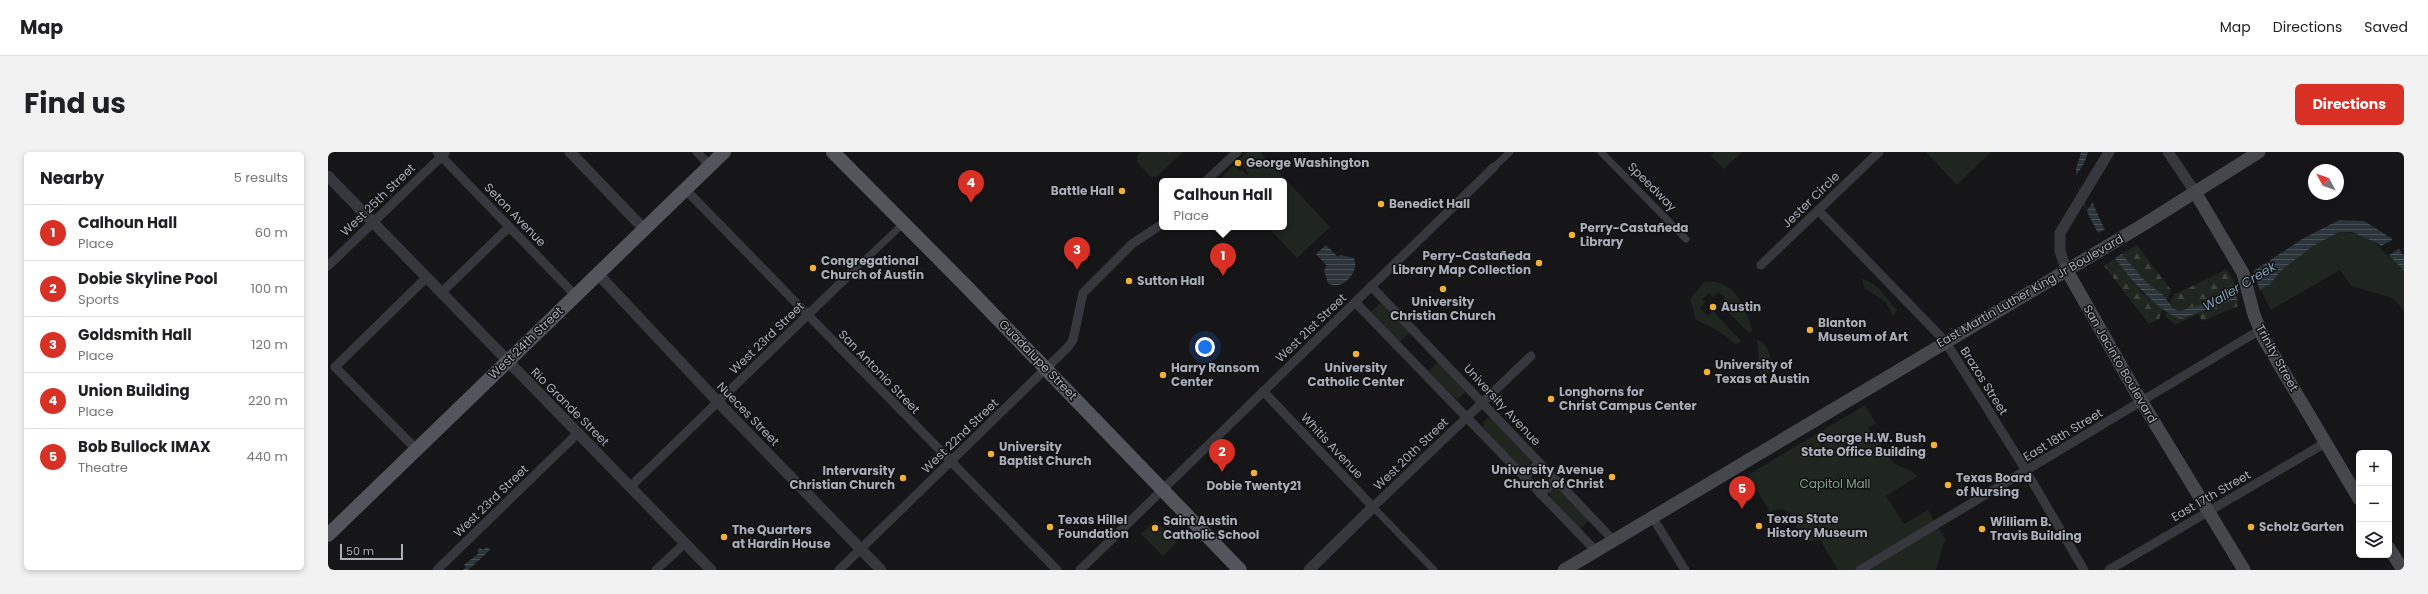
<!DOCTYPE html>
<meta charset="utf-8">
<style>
:root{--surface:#fff;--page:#f2f2f2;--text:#202124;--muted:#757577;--line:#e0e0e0;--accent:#d93025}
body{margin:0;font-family:Poppins,sans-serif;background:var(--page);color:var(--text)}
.controls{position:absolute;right:12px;bottom:12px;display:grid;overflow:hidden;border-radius:6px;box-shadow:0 2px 6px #0003}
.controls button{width:36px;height:36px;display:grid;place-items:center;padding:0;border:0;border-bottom:1px solid var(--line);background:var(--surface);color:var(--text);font:20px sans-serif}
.compass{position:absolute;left:1980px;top:12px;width:36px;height:36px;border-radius:50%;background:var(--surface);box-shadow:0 2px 6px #0003;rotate:311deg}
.scale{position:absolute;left:12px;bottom:10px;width:63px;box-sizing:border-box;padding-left:4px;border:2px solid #a8adb8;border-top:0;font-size:11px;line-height:14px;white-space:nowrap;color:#a8adb8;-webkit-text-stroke:3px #111113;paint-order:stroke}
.you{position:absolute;left:877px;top:195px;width:14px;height:14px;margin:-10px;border:3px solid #fff;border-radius:50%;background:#1a73e8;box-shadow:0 0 0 6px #1a73e833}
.badge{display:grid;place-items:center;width:26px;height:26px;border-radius:50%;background:var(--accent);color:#fff;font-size:13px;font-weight:700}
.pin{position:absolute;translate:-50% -33px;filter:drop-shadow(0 1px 2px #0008)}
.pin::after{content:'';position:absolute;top:21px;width:14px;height:12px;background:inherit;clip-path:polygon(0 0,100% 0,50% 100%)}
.popup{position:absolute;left:831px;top:26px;width:128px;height:52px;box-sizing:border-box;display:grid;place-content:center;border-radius:6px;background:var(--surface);filter:drop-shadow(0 1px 3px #0005);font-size:13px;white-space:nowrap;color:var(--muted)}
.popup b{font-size:15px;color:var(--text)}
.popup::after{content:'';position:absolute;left:50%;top:100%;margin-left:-8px;border:8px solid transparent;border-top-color:var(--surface)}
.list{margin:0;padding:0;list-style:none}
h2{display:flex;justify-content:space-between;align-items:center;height:52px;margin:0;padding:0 16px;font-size:17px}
h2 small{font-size:13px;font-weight:400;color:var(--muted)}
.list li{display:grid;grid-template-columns:26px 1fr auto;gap:12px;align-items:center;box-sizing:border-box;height:56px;padding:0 16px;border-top:1px solid var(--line)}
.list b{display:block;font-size:15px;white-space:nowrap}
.list p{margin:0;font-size:13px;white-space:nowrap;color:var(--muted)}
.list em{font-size:13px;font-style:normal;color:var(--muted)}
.icon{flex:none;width:22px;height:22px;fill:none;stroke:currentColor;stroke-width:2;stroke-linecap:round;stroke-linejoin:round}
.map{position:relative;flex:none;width:2076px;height:418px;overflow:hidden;border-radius:6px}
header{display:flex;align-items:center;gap:24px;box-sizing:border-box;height:56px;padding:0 20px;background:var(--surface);border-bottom:1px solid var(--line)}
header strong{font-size:19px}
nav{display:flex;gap:22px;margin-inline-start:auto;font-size:14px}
.intro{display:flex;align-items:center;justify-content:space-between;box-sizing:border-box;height:96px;padding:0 24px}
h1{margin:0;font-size:28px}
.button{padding:10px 18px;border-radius:6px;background:var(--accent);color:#fff;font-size:14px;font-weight:700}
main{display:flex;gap:24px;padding:0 24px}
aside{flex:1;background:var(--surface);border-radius:6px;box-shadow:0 2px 6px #0003}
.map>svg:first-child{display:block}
.green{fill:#1e261f}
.forest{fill:url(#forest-firs)}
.water{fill:url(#water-rules)}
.pier{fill:#161618}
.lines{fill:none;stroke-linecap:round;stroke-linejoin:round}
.pedestrian{stroke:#37383d;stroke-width:7}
.minor{stroke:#37383d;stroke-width:9}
.tertiary{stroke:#37383d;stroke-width:11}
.secondary{stroke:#45474d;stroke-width:13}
.primary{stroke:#53555c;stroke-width:14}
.poi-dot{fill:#f2b134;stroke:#111113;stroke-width:1.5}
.labels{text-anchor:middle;stroke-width:3;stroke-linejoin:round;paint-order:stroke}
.poi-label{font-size:12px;font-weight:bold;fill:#a8adb8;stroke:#111113;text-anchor:start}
.street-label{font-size:12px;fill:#a8adb8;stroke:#111113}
.park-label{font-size:12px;fill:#7fa381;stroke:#111113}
.water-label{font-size:13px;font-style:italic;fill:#7f9bb3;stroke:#111113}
</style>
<header>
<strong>Map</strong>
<nav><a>Map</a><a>Directions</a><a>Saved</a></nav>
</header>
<div class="intro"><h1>Find us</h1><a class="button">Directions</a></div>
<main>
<aside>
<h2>Nearby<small>5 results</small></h2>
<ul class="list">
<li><span class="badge">1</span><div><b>Calhoun Hall</b><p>Place</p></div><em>60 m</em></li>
<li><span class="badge">2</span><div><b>Dobie Skyline Pool</b><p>Sports</p></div><em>100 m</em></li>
<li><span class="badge">3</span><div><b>Goldsmith Hall</b><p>Place</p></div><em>120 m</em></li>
<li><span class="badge">4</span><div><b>Union Building</b><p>Place</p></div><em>220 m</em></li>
<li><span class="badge">5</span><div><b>Bob Bullock IMAX</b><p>Theatre</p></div><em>440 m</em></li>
</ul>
</aside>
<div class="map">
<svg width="2076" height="418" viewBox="0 0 2076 418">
<defs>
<pattern id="forest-firs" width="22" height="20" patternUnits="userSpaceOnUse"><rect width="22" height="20" fill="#1e261f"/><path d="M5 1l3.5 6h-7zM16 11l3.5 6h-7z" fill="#3c433d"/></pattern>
<pattern id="water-rules" width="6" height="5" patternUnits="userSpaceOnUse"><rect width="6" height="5" fill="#2c353c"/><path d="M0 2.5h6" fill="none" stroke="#485056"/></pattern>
</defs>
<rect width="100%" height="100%" fill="#161618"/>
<path class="green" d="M813,0H855L828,26L826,24L824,26L808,9L810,7L808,5Z
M919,0H932L1002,75L969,106L940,75H956V29H896L893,26L906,13L912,19L913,18L919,23L921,22L911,7Z
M1387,0H1414L1396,17L1383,4Z
M1598,0H1663L1629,33Z
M2011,80C2040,80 2059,98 2076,119V159L2067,148L2061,145L2023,134L2012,118L1943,158L1932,137L1941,133L1955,117L1985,94Z
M1534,127C1550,130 1559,148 1569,158L1565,164L1557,149L1537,137Z
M1376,130C1405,126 1418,153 1424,179L1421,181L1392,152L1397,147L1391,140L1385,145L1381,141L1374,147L1377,150L1372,156L1380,164L1385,159L1413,189L1408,193C1396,181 1384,175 1368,168L1362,147Z
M1052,151L1082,180L1072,190L1043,160Z
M1429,188C1443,191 1443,210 1443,221L1432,224Z
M1110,210L1138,239L1129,248L1100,219Z
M1537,253L1548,271L1540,276C1552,286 1555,301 1566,311C1572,315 1584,318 1590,324L1558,344L1576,372L1600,358L1617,387L1608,418H1510L1492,388L1481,389L1468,382C1471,366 1458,351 1442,360L1420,323Z
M1159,266H1163L1203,307L1201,314H1192L1156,276L1155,270Z
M1227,334L1262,367L1252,377L1222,344L1221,339Z
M827,368L849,390L835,404L813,382Z"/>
<path class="forest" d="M1809,93L1843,138L1839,147L1818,130L1793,102Z
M1787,107L1815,142L1835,157L1831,167L1821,172L1776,114Z
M1899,117L1907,132L1885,149L1852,159L1846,157L1842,150L1847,141L1848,142Z
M1906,148L1911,149L1910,154L1874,169L1870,162L1847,173L1837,164L1839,160L1855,166Z"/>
<path class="water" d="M1753,0H1760L1755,16V30L1776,76L1787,94L1818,130L1835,143L1846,157L1852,159L1885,149L1910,129L1976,86L2011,68L2036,69L2063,86L2076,104V119L2051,92L2024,80H2011L1985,94L1955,117L1941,133L1911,149L1906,148L1855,166L1848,165C1810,148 1746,60 1748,17C1749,13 1752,6 1753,0Z
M998,93L1010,105L1012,103L1026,106C1032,120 1014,140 1000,131L996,118L999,114L988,102Z
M159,395L162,398L140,418H135L138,415L136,413L151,401L149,399L152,396L155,398Z"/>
<path class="pier" d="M1757,10V29L1766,48L1759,59L1747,25Z
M1779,76L1795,101L1785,107L1770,81Z
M2066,87L2072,96L2060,104L2051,95Z
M1925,117L1932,139L1910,151L1906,130Z"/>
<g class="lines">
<path class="pedestrian" d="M1273,0L1358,87
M1166,15L1182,0
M525,119L576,71
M1045,355L1106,418"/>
<path class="minor" d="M109,0L247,143
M369,0L382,14
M878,29L909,0
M357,37L729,418
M1490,58L1617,189L1694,312L1756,418
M1433,113L1551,0
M0,114L117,1
M1043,134L1286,389
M113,141L181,75
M1027,150L1268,399
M935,239L1045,355L1203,204
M88,297L7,215L98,126
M1196,325L1211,311
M302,335L525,119
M1212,342L1228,328
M1325,366L1357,418
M109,418L250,281
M328,418L357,391
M511,418L740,195L745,188L755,141L804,92L834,72
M752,418L1166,15
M1532,418L1932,178
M1781,418L1997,291"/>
<path class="tertiary" d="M242,0L316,77
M1840,0L1867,40
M0,24L383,418
M1738,117L1732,99V81L1781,0
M270,122L390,250L553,418
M981,418L1045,355"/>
<path class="secondary" d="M1867,40L1915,121L1926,163L1936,187L2031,347
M1738,117L1809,242L1916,418
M2061,396L2075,418
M1236,418L1813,74L1931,0"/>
<path class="primary" d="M505,0L636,132L912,418
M0,383L396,0"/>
</g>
<g class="poi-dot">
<circle cx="910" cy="11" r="4"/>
<circle cx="794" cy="39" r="4"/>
<circle cx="1053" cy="52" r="4"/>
<circle cx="1244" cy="83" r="4"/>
<circle cx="1211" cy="111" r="4"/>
<circle cx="485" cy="116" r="4"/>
<circle cx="801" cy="129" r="4"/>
<circle cx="1115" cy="137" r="4"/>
<circle cx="1385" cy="155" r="4"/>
<circle cx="1482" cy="178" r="4"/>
<circle cx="1028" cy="202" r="4"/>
<circle cx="1379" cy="220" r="4"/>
<circle cx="835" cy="223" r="4"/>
<circle cx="1223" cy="247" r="4"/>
<circle cx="1606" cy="293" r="4"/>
<circle cx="663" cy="302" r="4"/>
<circle cx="926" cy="321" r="4"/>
<circle cx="1284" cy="325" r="4"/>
<circle cx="575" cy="326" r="4"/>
<circle cx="1620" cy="333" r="4"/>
<circle cx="1431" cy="374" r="4"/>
<circle cx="722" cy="375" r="4"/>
<circle cx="1923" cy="375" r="4"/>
<circle cx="827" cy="376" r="4"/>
<circle cx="1654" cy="377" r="4"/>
<circle cx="396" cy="385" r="4"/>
</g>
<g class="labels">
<g class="poi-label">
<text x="918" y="15">George Washington</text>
<text x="786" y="43" text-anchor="end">Battle Hall</text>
<text x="1061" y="56">Benedict Hall</text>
<text x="1252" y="80">Perry-Castañeda<tspan x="1252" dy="14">Library</tspan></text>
<text x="1203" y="108" text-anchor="end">Perry-Castañeda<tspan x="1203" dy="14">Library Map Collection</tspan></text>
<text x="493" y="113">Congregational<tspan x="493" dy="14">Church of Austin</tspan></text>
<text x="809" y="133">Sutton Hall</text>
<text x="1115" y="154" text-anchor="middle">University<tspan x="1115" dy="14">Christian Church</tspan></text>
<text x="1393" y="159">Austin</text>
<text x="1490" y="175">Blanton<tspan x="1490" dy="14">Museum of Art</tspan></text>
<text x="1387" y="217">University of<tspan x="1387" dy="14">Texas at Austin</tspan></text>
<text x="843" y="220">Harry Ransom<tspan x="843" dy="14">Center</tspan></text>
<text x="1028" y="220" text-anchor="middle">University<tspan x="1028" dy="14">Catholic Center</tspan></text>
<text x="1231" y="244">Longhorns for<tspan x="1231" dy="14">Christ Campus Center</tspan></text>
<text x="1598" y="290" text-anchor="end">George H.W. Bush<tspan x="1598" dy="14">State Office Building</tspan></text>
<text x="671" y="299">University<tspan x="671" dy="14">Baptist Church</tspan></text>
<text x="1276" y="322" text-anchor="end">University Avenue<tspan x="1276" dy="14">Church of Christ</tspan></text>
<text x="567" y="323" text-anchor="end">Intervarsity<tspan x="567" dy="14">Christian Church</tspan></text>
<text x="1628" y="330">Texas Board<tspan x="1628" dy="14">of Nursing</tspan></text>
<text x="926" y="338" text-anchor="middle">Dobie Twenty21</text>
<text x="1439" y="371">Texas State<tspan x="1439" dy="14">History Museum</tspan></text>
<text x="730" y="372">Texas Hillel<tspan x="730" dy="14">Foundation</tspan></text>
<text x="835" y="373">Saint Austin<tspan x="835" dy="14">Catholic School</tspan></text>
<text x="1662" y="374">William B.<tspan x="1662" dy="14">Travis Building</tspan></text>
<text x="1931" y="379">Scholz Garten</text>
<text x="404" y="382">The Quarters<tspan x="404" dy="14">at Hardin House</tspan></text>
</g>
<g class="street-label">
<text transform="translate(1324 35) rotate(45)" y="4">Speedway</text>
<text transform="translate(50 48) rotate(-44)" y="4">West 25th Street</text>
<text transform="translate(1483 48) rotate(-44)" y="4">Jester Circle</text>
<text transform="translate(187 63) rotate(46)" y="4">Seton Avenue</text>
<text transform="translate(1702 139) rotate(-30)" y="4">East Martin Luther King Jr Boulevard</text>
<text transform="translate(983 176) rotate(-44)" y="4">West 21st Street</text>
<text transform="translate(439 186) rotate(-44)" y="4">West 23rd Street</text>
<text transform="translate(198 191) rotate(-44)" y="4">West 24th Street</text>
<text transform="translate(1949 206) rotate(61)" y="4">Trinity Street</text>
<text transform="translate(710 208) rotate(46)" y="4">Guadalupe Street</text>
<text transform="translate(1792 212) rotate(60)" y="4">San Jacinto Boulevard</text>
<text transform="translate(551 220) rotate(46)" y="4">San Antonio Street</text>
<text transform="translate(1656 229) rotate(58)" y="4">Brazos Street</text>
<text transform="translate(1174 253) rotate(47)" y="4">University Avenue</text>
<text transform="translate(242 255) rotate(45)" y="4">Rio Grande Street</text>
<text transform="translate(420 262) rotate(46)" y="4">Nueces Street</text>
<text transform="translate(1735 283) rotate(-31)" y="4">East 18th Street</text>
<text transform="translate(632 284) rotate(-44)" y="4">West 22nd Street</text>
<text transform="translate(1004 294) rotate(47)" y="4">Whitis Avenue</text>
<text transform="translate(1083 302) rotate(-44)" y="4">West 20th Street</text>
<text transform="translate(1883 344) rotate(-30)" y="4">East 17th Street</text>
<text transform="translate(163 349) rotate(-44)" y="4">West 23rd Street</text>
</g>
<g class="park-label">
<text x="1507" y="336">Capitol Mall</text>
</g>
<g class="water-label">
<text transform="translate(1911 134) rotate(-31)" y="5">Waller Creek</text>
</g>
</g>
</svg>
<div class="controls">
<button>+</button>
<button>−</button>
<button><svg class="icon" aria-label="layers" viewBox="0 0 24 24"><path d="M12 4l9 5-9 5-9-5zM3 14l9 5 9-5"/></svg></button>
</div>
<svg class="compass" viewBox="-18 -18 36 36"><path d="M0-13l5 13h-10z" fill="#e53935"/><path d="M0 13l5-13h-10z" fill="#757577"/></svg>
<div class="scale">50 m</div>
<div class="you"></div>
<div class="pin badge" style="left:895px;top:124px">1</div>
<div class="popup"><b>Calhoun Hall</b>Place</div>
<div class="pin badge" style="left:894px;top:320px">2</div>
<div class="pin badge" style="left:749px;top:118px">3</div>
<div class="pin badge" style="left:643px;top:51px">4</div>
<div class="pin badge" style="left:1414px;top:357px">5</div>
</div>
</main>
